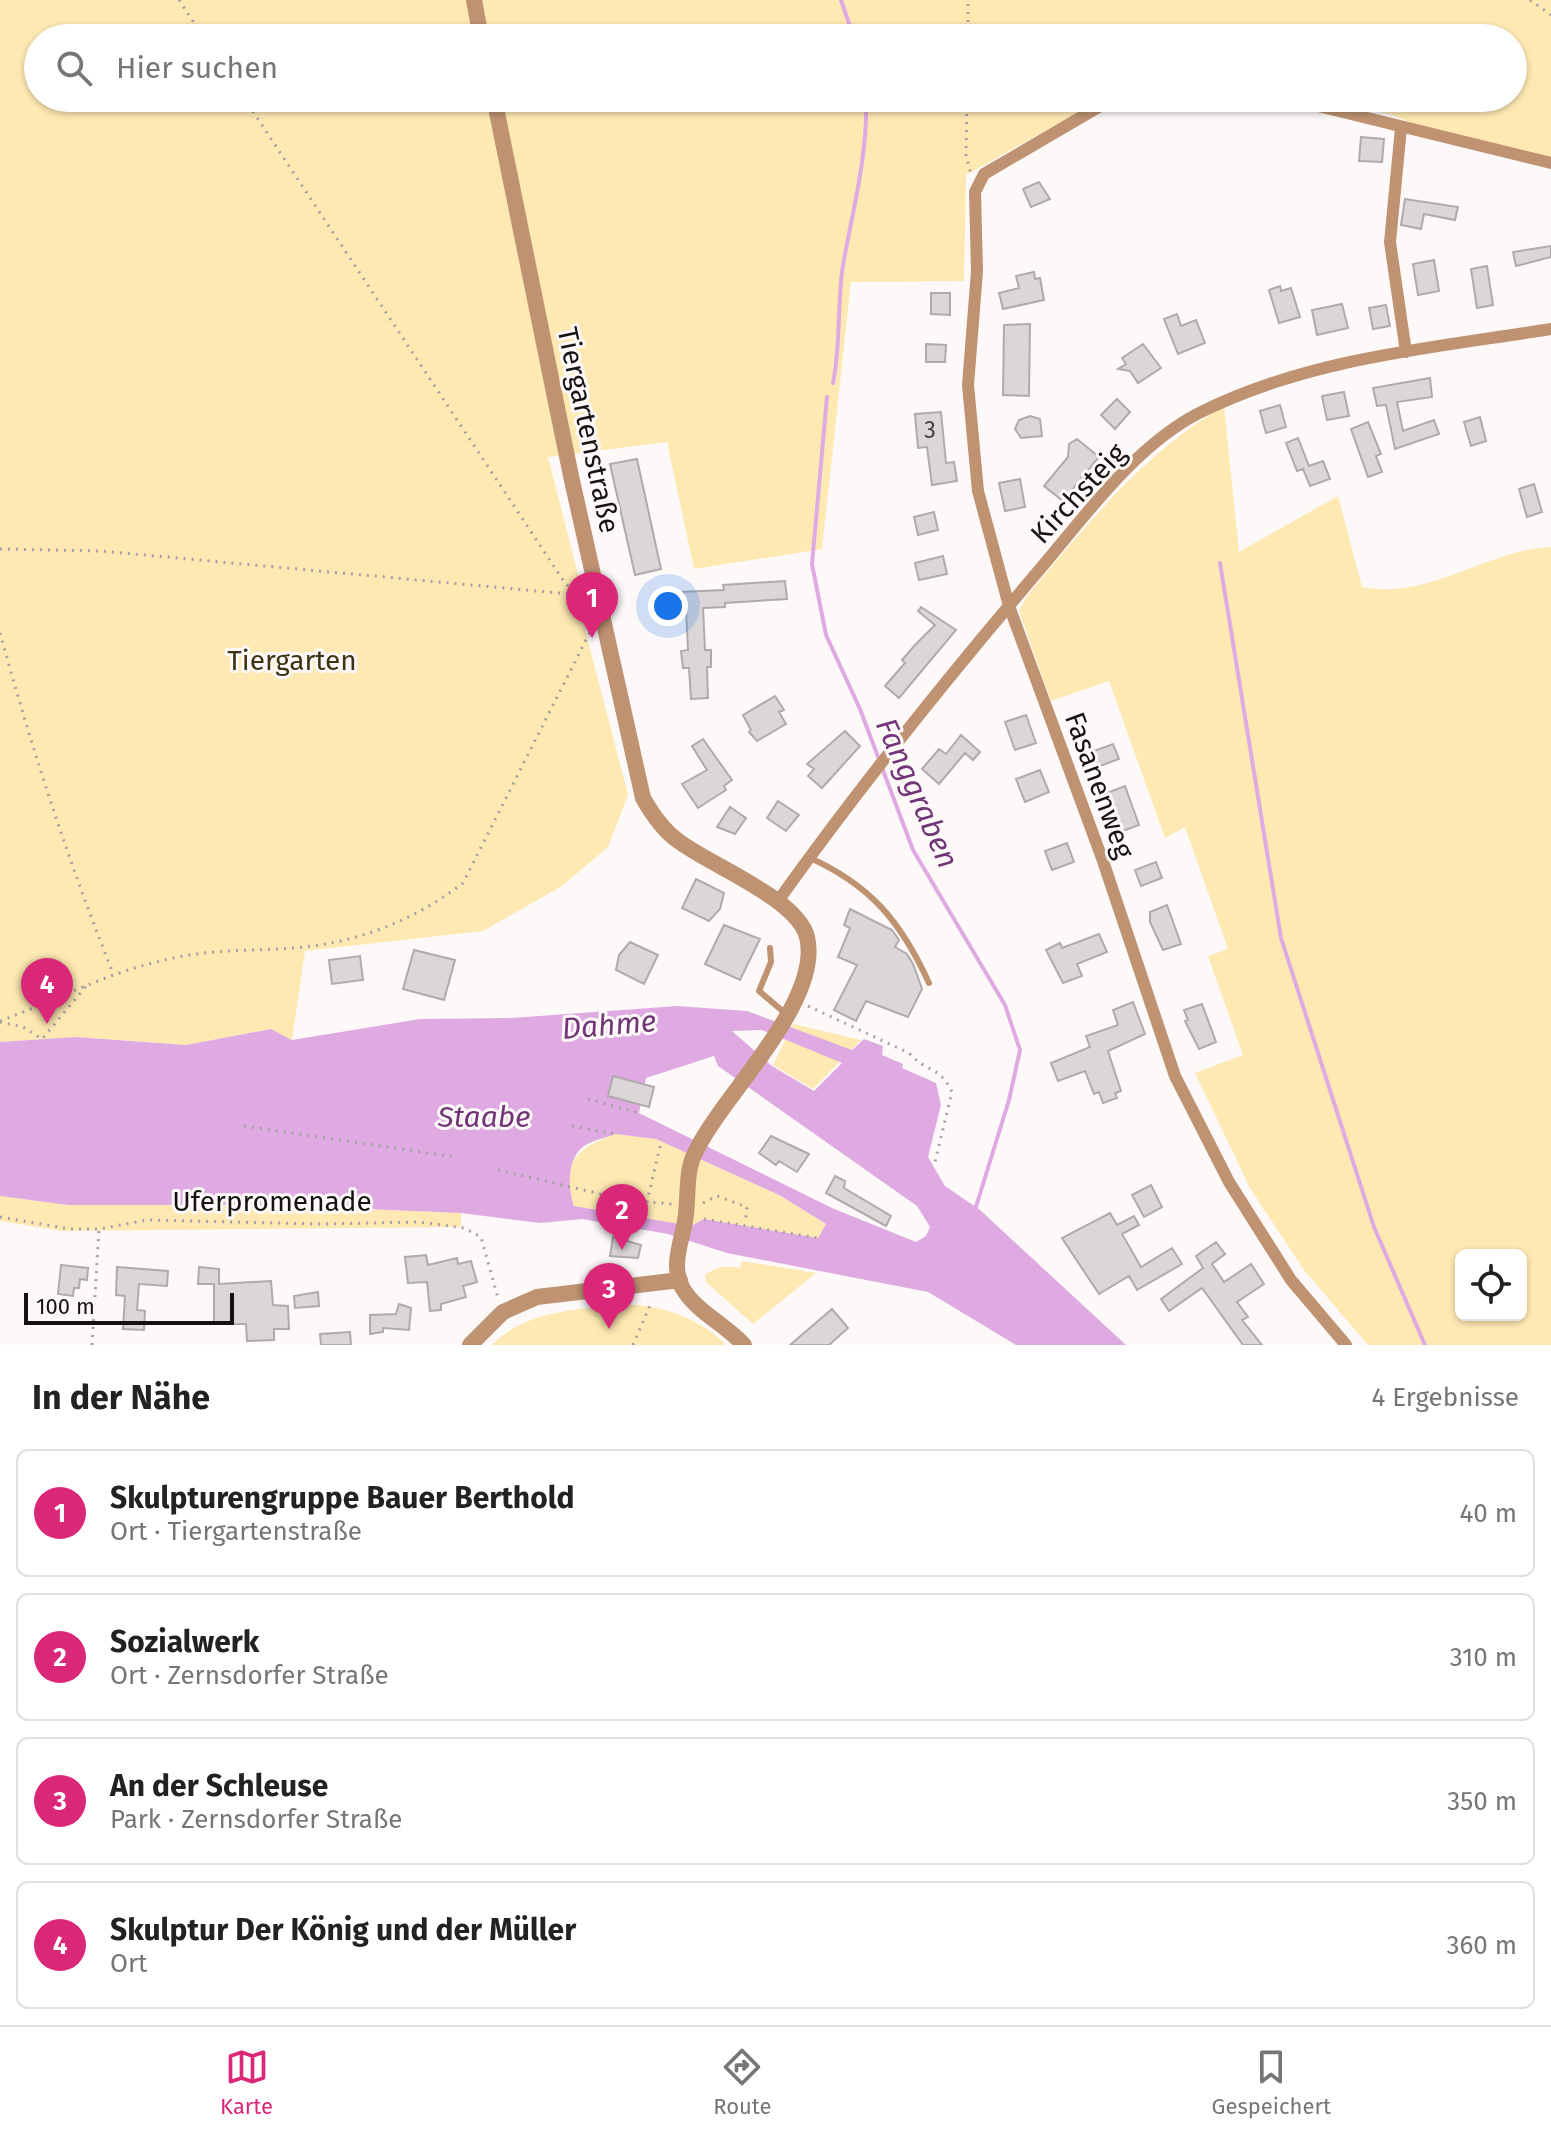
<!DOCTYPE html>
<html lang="de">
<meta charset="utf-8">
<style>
:root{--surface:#fff;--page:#f2f2f2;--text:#222;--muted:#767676;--line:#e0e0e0;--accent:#db2777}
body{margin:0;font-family:"Fira Sans",sans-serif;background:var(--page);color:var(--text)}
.controls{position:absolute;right:24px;bottom:24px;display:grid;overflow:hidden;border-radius:12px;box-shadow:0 2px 6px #0004}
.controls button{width:72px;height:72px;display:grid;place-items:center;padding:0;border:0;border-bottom:2px solid var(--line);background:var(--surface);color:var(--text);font:40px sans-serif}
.scale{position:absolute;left:24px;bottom:20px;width:210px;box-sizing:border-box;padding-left:8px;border:4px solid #141312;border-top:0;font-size:22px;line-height:28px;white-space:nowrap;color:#141312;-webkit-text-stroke:6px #fdf9f8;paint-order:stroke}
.you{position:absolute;left:668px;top:606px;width:28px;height:28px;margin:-20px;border:6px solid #fff;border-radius:50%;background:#1a73e8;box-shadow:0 0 0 12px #1a73e833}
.badge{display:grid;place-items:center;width:52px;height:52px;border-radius:50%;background:var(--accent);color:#fff;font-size:26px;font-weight:700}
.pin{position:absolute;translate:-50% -66px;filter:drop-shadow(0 2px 4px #0008)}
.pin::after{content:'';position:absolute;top:42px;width:28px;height:24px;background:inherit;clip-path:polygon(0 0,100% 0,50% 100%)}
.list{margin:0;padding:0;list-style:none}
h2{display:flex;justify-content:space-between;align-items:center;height:104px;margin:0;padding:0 32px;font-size:34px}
h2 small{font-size:26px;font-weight:400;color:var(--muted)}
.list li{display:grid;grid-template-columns:52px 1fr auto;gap:24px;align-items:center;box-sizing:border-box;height:128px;margin:0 16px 16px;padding:0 16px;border:2px solid var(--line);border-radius:12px}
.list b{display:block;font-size:30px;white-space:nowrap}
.list p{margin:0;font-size:26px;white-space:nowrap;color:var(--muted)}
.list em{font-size:26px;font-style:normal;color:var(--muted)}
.icon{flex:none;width:44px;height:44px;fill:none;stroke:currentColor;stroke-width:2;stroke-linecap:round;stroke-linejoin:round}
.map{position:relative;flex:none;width:1551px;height:1345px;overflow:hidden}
.search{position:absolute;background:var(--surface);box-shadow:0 2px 6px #0004;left:24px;right:24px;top:24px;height:88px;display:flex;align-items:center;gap:20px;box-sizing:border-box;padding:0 28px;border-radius:44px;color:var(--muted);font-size:30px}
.sheet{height:680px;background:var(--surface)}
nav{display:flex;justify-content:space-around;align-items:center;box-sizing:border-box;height:112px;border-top:2px solid var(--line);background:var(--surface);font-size:22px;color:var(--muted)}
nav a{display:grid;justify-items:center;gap:4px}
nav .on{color:var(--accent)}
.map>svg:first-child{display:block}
.green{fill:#fee9b3;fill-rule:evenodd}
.water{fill:#dfaae1;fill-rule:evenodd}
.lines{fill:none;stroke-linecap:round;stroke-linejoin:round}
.stream{stroke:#dfaae1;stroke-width:4}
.building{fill:#dbd7d8;stroke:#afabac;stroke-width:2}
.path{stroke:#a4a1a0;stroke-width:3;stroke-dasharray:2 6;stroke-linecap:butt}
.service{stroke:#bf9372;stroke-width:6}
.minor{stroke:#bf9372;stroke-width:12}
.tertiary{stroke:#bf9372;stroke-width:16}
.labels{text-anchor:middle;stroke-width:6;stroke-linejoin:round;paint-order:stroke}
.number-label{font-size:24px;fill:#464444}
.street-label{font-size:28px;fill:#141312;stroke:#fdf9f8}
.park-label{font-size:28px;fill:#3e3213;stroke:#fdf9f8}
.water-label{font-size:30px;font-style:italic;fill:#723577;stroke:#fdf9f8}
</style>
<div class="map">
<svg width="1551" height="1345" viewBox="0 0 1551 1345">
<rect width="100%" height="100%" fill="#fdf9f8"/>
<path class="green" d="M0,0H1551V161L1437,134L1390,114L1313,98H1513V38H38V98H1104L966,175L964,281L851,282L822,549L694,569L667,442L548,457L586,606L582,618L628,795L608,847L562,886L483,931L305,951L292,1040L271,1029L186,1045L75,1037L0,1042Z
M1224,406L1239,552L1338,496L1362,587C1428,601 1486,550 1551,547V1345H1368L1304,1270L1250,1188L1195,1073L1243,1055L1208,956L1228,949L1185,827L1165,838L1109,681L1051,701L1019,611L1027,596C1087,525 1142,454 1224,406ZM1461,1255H1521V1315H1461Z
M793,1024L861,1040L813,1089L773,1065Z
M615,1134L656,1139L781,1196L826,1224L818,1238L704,1219L691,1226L574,1206C560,1162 576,1149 615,1134Z
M0,1196L68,1205H270L461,1213V1227L62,1231L0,1221Z
M742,1261L816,1273L753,1324L706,1282L705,1275C717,1266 726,1265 740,1268Z
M627,1304C663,1306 700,1318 726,1345H492C527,1309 579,1310 627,1304Z"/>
<path class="water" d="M677,1006L747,1011L852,1050L864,1039L883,1046L882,1055L903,1064L902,1068L936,1083L941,1105L928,1157L945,1186L980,1210L1126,1345H1016L928,1292L727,1253L668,1234L582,1219L540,1223L461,1213L270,1205H68L0,1196V1042L75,1037L186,1045L271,1029L292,1040L420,1019L512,1018ZM762,1030L842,1063L814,1091L772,1066L732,1031ZM714,1056L718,1066L917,1206L930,1227L926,1236L916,1242L832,1208L639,1113L646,1078ZM615,1134L656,1139L781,1196L826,1224L818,1238L704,1219L691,1226L574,1206C568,1190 566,1159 584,1146C593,1140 606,1138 615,1134Z"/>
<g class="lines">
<path class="stream" d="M841,0L854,38
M833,383C841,344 837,303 843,265C853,209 868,154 866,98
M827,397L812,564L826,635L860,709L913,850L1005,1005L1020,1050L1009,1100L975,1210
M1220,563L1281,938L1374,1227L1425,1345"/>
</g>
<path class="building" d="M1361,137L1384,139L1382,162L1359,161Z
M1039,182L1050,199L1031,207L1023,189Z
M1405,199L1458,207L1455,220L1424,214L1421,229L1401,225Z
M1551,246V257L1516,266L1513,252Z
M1434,260L1439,291L1418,295L1413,264Z
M1487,266L1493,305L1477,308L1471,269Z
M1034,272L1035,279L1040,278L1044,300L1003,309L999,293L1019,288L1016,276Z
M1280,286L1281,291L1291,288L1300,317L1279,323L1269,290Z
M931,293H950V315L931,314Z
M1342,304L1348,328L1317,335L1312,310Z
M1386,305L1390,326L1373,329L1369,308Z
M1177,314L1181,326L1196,320L1205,343L1178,354L1164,319Z
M1030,324L1029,396L1003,395L1004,325Z
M926,344L946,345L945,362H926Z
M1143,344L1161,368L1138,383L1130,371L1118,369L1126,364L1122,358Z
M1430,378L1432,397L1397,402L1403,431L1434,420L1439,434L1395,449L1386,405L1377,406L1373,388Z
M1344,392L1349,416L1327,420L1322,396Z
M1117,399L1130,412L1115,429L1101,415Z
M1280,405L1286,427L1266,433L1260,411Z
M941,412L946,463L954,462L957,481L932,485L927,447L918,448L915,414Z
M1030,416L1040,419L1042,436L1021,438L1015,429L1019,420Z
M1480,417L1486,441L1471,446L1464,422Z
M1368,422L1381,454L1376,456L1382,472L1368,477L1351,429Z
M1298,438L1309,466L1323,461L1330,479L1310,486L1303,469L1297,471L1286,443Z
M1077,439L1099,457L1063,501L1044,486L1068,457L1069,444Z
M637,459L661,569L635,575L610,464Z
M1020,479L1025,507L1005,511L999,483Z
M1534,484L1542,512L1527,517L1519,489Z
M934,512L938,530L918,535L914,517Z
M943,556L947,574L919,580L915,563Z
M785,581L787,599L725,603V607L703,608L705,650H711V667H707L708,698L691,699L689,668H683L681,651L688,650L686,609L682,610L680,592L724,590L723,585Z
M921,607L956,630L899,698L885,686L905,663L902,660L915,645L935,625L918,611Z
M775,696L784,710L779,712L786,724L757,741L749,732L751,730L743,715Z
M1026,715L1036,743L1015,750L1005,722Z
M845,731L860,746L822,788L808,776L814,769L807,764Z
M961,735L980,752L973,760L965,753L939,784L922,769L939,749L946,754Z
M703,739L732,780L724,786L726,790L698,808L682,784L707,770L692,746Z
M1113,744L1119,759L1097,767L1091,752Z
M1040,770L1049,792L1025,802L1016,779Z
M1125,786L1139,825L1118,833L1104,794Z
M778,801L799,815L786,831L767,818Z
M730,807L746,818L735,834L717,827Z
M1067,843L1074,862L1052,870L1045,851Z
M1156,862L1162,878L1141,886L1135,870Z
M696,879L724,893L720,909L709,921L682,908Z
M1167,905L1181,944L1163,950L1150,922V912Z
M850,909L892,930L899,940L895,947L907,954L913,964L922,989L908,1017L866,1001L856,1021L834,1010L857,965L838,957L850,928L844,925Z
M724,925L760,939L740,980L705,964Z
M1099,934L1107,952L1077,964L1082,976L1063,983L1046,950L1060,943L1062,948Z
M630,942L658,955L644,984L616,970L619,955Z
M414,950L455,960L444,1000L403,989Z
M360,956L363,980L332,984L329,960Z
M1133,1002L1145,1034L1108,1051L1121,1091L1115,1093L1117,1098L1103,1103L1099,1092L1094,1094L1085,1071L1058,1081L1051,1063L1090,1047L1086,1036L1118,1025L1113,1010Z
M1202,1004L1216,1042L1199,1049L1185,1021L1188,1020L1184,1010Z
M613,1076L654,1087L649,1107L608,1096Z
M771,1136L809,1154L797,1172L779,1161L776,1165L759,1153Z
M835,1176L845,1181L844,1188L891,1216L886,1226L826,1193Z
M1151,1185L1162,1207L1144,1217L1132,1195Z
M1110,1213L1117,1225L1134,1216L1139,1225L1122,1234L1141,1267L1172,1248L1182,1264L1137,1290L1129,1276L1099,1294L1062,1238Z
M613,1237L641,1245L638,1258L610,1256Z
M1216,1242L1225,1254L1212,1264L1224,1282L1251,1264L1264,1284L1237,1302L1248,1317L1242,1320L1262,1345H1243L1202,1288L1169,1311L1161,1299L1203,1268L1196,1256Z
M426,1255L428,1265L457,1258L458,1264L471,1261L477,1282L463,1286L466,1297L441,1304V1310L430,1311L427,1282L408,1283L405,1257Z
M61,1265L88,1268L87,1280L80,1279L79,1288H74L73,1296L58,1294Z
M117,1267L168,1271L167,1286L139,1284L137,1310L145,1311L144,1330L123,1329L125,1296L116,1295Z
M199,1267L219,1269V1284L271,1281L273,1305L288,1306L289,1329H274V1340L247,1341L246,1324H214V1284H198Z
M318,1292L319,1306L295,1308L294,1296Z
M399,1304L411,1308L409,1330L383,1328V1332L370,1334V1315L396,1314Z
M832,1309L848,1328L829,1345H790Z
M350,1332L351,1345H321L320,1334Z"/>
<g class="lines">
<path class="path" d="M179,0L204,38
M1530,0L1551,15
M968,38V0
M244,98L563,580L585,606
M967,98L966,156L971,174
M0,549L101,551L570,594
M0,633C32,749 68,861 113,973
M808,1006L909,1053C928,1074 938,1064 952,1092L935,1162
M0,1021C62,998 111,970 178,957C217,949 255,951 294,948C357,943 413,921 463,883L590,632
M0,1022L23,1027L42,1039L87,985
M588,1099L639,1113
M244,1126L456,1157
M572,1126L615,1134
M660,1146L647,1202L673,1204
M498,1170L618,1198L620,1188
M703,1203L717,1196L747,1207L745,1223
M0,1217L70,1229H99L147,1220L321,1224L419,1222L464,1228L481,1237L498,1298
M704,1219L818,1238
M92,1345L99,1229
M633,1345L651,1303"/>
<path class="service" d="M808,857C871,885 901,922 929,983
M770,948L771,962L759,991L786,1014"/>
<path class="minor" d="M1114,98L984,174L975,192L977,271L968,385L978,491L1009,606L1103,861L1175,1076L1229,1182L1291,1280L1346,1345
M1302,98L1310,104L1551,163
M1401,128L1390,242L1406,352
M778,901C860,786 948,677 1040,569C1086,515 1135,446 1199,413C1308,358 1433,348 1551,329"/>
<path class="tertiary" d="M474,0L481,38
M494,98L571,476L643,798C652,814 662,829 677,840C709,865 797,898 807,937C823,1003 719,1098 694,1155C685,1175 689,1200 685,1221C681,1244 671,1265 682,1287C694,1310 726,1325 744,1345
M470,1345L503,1312L537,1297L680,1280"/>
</g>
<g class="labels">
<g class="number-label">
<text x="930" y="438">3</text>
</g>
<g class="street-label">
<text transform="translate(589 430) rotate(78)" y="10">Tiergartenstraße</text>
<text transform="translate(1078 493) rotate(-47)" y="10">Kirchsteig</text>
<text transform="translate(1100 785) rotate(70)" y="10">Fasanenweg</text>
<text x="272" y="1211">Uferpromenade</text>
</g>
<g class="park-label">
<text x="292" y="670">Tiergarten</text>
</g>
<g class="water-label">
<text transform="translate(917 793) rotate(66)" y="10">Fanggraben</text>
<text transform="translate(609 1025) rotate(-5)" y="10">Dahme</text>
<text x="484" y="1127">Staabe</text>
</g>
</g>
</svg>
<div class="controls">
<button><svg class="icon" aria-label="locate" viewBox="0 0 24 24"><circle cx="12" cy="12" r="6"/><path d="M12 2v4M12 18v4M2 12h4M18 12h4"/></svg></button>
</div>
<div class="scale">100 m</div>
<div class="you"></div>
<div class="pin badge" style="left:592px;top:638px">1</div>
<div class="pin badge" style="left:622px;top:1250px">2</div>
<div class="pin badge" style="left:609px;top:1329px">3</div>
<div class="pin badge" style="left:47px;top:1024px">4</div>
<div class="search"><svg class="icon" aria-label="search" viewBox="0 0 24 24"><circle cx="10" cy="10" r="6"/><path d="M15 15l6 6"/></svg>Hier suchen</div>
</div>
<section class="sheet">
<h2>In der Nähe<small>4 Ergebnisse</small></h2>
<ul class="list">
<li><span class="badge">1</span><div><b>Skulpturengruppe Bauer Berthold</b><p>Ort · Tiergartenstraße</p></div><em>40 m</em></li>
<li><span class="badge">2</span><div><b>Sozialwerk</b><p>Ort · Zernsdorfer Straße</p></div><em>310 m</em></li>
<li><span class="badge">3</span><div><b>An der Schleuse</b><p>Park · Zernsdorfer Straße</p></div><em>350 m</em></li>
<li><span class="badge">4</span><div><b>Skulptur Der König und der Müller</b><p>Ort</p></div><em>360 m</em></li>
</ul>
</section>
<nav>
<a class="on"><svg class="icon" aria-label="map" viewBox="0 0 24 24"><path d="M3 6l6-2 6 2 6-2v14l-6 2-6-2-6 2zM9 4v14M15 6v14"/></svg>Karte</a>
<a><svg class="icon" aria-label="directions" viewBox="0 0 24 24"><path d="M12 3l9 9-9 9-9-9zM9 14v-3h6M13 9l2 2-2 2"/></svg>Route</a>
<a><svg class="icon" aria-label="saved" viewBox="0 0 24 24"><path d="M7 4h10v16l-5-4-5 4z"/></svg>Gespeichert</a>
</nav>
